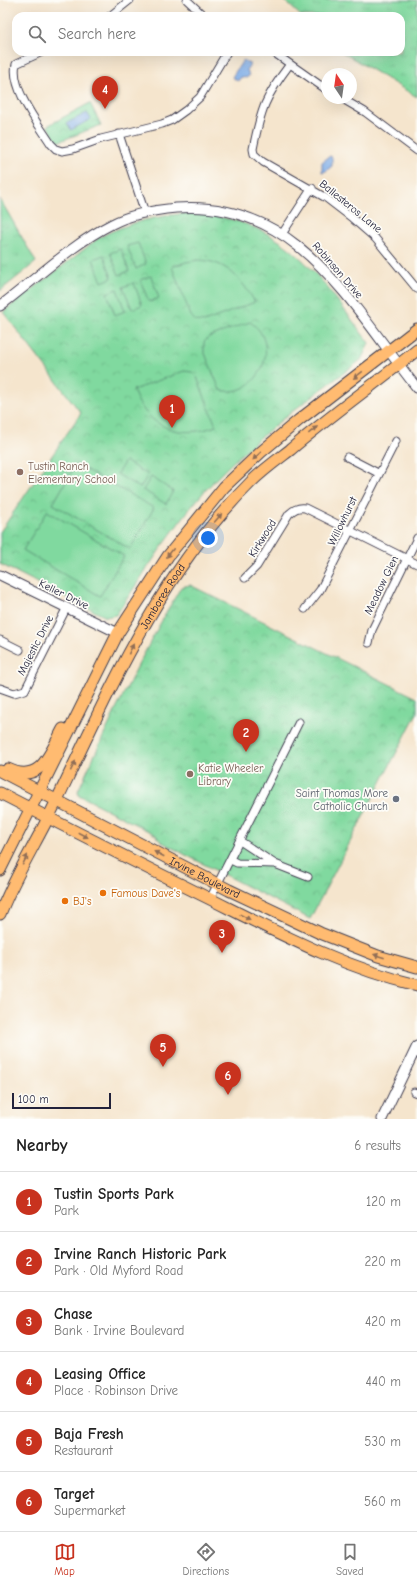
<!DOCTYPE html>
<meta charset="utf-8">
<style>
:root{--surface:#fff;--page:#f2f2f2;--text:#222;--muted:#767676;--line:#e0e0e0;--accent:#c8321e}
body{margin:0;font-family:"Comic Neue",sans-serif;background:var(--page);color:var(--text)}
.compass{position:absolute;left:321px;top:68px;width:36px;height:36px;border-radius:50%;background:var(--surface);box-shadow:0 4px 16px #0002;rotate:347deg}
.scale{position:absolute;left:12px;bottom:10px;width:99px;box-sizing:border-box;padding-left:4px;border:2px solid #22223b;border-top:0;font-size:11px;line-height:14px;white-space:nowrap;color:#22223b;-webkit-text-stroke:3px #fdfcf7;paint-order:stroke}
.you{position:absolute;left:208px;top:538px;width:14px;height:14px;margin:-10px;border:3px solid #fff;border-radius:50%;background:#1a73e8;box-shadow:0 0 0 6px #1a73e833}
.badge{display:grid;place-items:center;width:26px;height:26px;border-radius:50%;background:var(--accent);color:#fff;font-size:13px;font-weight:700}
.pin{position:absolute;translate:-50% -33px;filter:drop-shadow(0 1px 2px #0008)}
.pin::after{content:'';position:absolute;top:21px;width:14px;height:12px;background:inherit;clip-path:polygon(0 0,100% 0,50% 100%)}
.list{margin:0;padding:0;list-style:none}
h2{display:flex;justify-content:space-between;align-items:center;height:52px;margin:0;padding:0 16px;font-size:17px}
h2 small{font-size:13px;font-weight:400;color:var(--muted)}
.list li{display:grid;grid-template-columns:26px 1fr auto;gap:12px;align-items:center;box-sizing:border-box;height:60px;padding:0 16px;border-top:1px solid var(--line)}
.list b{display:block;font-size:15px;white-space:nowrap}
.list p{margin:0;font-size:13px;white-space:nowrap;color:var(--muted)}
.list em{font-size:13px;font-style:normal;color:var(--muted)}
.icon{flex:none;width:22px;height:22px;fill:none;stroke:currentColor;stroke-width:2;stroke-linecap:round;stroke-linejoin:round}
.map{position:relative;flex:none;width:417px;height:1119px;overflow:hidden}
.search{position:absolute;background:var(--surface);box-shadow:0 4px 16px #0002;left:12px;right:12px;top:12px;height:44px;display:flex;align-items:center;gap:10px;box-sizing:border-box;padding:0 14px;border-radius:12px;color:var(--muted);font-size:15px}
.sheet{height:412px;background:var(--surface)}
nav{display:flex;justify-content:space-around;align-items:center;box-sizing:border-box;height:56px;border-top:1px solid var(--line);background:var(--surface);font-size:11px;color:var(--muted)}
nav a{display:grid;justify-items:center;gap:2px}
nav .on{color:var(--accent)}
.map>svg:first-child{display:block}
.grass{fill:url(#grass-tufts);stroke:#517e6d}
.park{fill:url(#park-crowns);stroke:#517e6d}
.pitch{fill:#80d99f;stroke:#517e6d}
.water{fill:#7dabe6;stroke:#506690}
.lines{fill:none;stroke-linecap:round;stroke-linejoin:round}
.minor-casing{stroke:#423f51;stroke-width:9}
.tertiary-casing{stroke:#423f51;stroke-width:11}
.primary-casing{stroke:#423f51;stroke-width:13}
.minor{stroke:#fff;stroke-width:7}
.tertiary{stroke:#fff;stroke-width:9}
.primary{stroke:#ffbb71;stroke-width:11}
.oneway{fill:#906e56}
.education-dot{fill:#8d6e63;stroke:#fdfcf7;stroke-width:1.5}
.worship-dot{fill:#6b7280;stroke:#fdfcf7;stroke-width:1.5}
.food-dot{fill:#e8710a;stroke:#fdfcf7;stroke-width:1.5}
.labels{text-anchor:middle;stroke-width:3.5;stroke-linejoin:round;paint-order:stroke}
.street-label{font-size:11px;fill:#22223b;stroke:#fdfcf7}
.education-label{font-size:11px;fill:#785e54;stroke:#fdfcf7;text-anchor:start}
.worship-label{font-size:11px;fill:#5b616d;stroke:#fdfcf7;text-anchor:end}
.food-label{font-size:11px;fill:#c56008;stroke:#fdfcf7;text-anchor:start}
</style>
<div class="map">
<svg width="417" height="1119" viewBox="0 0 417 1119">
<defs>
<pattern id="grass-tufts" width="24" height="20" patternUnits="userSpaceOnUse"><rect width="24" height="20" fill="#80d99f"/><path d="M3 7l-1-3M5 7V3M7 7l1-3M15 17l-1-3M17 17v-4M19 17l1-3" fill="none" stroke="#6eba8a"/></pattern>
<pattern id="park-crowns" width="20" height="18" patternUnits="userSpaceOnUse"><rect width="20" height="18" fill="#80d99f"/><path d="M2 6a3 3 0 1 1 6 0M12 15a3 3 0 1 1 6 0" fill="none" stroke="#6eba8a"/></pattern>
</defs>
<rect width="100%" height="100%" fill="#fdfcf7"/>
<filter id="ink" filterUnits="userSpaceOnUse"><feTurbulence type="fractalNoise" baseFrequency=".025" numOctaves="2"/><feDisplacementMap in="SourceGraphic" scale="8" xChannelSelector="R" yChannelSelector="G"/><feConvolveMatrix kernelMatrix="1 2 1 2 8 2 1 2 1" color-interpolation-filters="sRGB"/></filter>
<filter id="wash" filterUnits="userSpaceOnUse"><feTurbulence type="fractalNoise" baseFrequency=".012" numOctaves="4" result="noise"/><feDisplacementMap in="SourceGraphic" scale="16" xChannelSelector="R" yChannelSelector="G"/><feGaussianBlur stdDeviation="0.9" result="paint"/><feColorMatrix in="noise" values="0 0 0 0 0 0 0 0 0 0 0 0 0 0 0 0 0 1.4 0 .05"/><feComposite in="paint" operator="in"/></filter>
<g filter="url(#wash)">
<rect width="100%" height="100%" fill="#f5e5cd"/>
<path class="grass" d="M284,0H417V97L342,52H401V16H301Z
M0,199L36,262L0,291Z"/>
<path class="park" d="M90,103L101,125L58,142L47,126Z
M189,213C286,219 316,272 369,343L361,360C306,401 248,442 203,493C170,531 144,574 116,615L106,617L0,564V532L81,413L3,312L100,237C129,222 157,216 189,213Z
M190,585L417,698V713L310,919L184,854L160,841L156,835L79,795L78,791C110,721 142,653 181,587Z"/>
<path class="pitch" d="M138,243L146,264L136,269L127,246Z
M121,249L129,271L119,275L110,253Z
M104,255L112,278L102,282L93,259Z
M198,260C227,261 241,279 255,302L204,322L196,321L191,316L172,267L186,262Z
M151,276L159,298L149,302L140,280Z
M134,283L142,305L132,309L123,287Z
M117,289L125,311L115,315L107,293Z
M250,322C283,343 259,400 220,390L204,351V342L209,337Z
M184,371L192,372L197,377L216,426C180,440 147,428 133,390Z
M125,461L148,475L140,488L117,474Z
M76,464L154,508L130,549L53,504Z
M151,477L173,491L166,504L143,490Z
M47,511L124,556L100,596L23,550Z"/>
<path class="water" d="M243,60L250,64L247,69L249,76L246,78L241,77L238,81L232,77Z
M87,113L91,119L71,130L67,123Z
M330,156L332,157V166L326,171L322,172V162Z"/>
</g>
<g filter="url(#ink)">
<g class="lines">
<g class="minor-casing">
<path id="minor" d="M187,0L204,16
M110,16L130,0
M42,52L16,64C10,88 39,125 51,144L56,149L62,151L73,149L101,139L162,124L172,120L186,110L200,97L227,52
M273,52L327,90
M290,64C265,97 261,109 253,149L254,154L263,162L326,198L352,218L375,238L417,289
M341,98L365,112L417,151
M119,134L145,213
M282,234L312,188
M347,457L378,473
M245,578L257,566L289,514C294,509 298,507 305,508L417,564
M305,609L320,590L396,441
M0,640L20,650
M369,643L372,630L417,538
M0,688L14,693L25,690L66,609
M240,841L275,864L308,877
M231,860L237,863L275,864
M210,899L299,722
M414,1092L417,1093"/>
</g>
<g class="tertiary-casing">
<path id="tertiary" d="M0,306C36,279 72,244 112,224C131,214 155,210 176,208C298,198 352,307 417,388
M0,575L118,633
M382,1119L417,1046"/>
</g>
<g class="primary-casing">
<g id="primary">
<path d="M8,769C41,785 50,753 63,729"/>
<path id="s1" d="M0,771L229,890L320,933L378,956L417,967"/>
<path d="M0,793C66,827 133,861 200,894C271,929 340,967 417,985"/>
<path d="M0,870L118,633L168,556L224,487L261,452L299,420L417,329"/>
<path id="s2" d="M0,914C15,875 38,840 56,802C110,689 161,571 251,482C263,470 277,460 290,450C331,415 375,384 417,350"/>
</g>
</g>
<use href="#minor" class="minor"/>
<use href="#tertiary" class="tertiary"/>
<use href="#primary" class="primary"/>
</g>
<defs><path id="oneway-solid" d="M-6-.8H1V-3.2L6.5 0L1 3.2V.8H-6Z"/></defs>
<g class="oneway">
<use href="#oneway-solid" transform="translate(358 375) rotate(143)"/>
<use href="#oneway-solid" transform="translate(313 430) rotate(-39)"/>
<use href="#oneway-solid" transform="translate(257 456) rotate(136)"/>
<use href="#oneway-solid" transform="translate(218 518) rotate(-49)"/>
<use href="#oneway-solid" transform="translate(170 553) rotate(128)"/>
<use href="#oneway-solid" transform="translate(131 649) rotate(-64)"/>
<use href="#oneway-solid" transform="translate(73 766) rotate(-64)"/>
<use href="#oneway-solid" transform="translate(83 835) rotate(27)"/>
<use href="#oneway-solid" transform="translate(159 854) rotate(-153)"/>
<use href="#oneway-solid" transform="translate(25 860) rotate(-63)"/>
<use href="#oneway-solid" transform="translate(245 917) rotate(27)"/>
<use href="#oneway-solid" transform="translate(379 956) rotate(-162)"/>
</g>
</g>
<g class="education-dot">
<circle cx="20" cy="472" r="4"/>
<circle cx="190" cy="774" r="4"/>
</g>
<circle class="worship-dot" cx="396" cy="799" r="4"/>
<g class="food-dot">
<circle cx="103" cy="893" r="4"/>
<circle cx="65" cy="901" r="4"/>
</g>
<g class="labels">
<g class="street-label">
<text transform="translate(351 206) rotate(39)" y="4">Ballesteros Lane</text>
<text transform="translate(338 270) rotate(49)" y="4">Robinson Drive</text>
<text transform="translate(342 521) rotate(-64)" y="4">Willowhurst</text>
<text transform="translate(262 538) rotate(-58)" y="4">Kirkwood</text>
<text transform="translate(381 585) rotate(-64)" y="4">Meadow Glen</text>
<text transform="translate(64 594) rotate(26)" y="4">Keller Drive</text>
<text dy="4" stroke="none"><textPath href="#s2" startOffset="357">Jamboree Road</textPath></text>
<text transform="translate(35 645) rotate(-63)" y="4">Majestic Drive</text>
<text dy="4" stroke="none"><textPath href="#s1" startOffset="231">Irvine Boulevard</textPath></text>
</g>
<g class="education-label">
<text x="28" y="470">Tustin Ranch<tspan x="28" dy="13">Elementary School</tspan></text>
<text x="198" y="772">Katie Wheeler<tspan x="198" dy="13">Library</tspan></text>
</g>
<g class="worship-label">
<text x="388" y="797">Saint Thomas More<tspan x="388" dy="13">Catholic Church</tspan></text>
</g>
<g class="food-label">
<text x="111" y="897">Famous Dave's</text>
<text x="73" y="905">BJ's</text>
</g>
</g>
</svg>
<svg class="compass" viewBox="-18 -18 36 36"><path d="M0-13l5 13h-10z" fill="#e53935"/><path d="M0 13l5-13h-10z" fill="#767676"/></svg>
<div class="scale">100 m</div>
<div class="you"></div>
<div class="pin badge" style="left:172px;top:428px">1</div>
<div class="pin badge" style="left:246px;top:752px">2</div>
<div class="pin badge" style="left:222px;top:953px">3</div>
<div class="pin badge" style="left:105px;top:109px">4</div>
<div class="pin badge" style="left:163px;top:1067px">5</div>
<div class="pin badge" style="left:228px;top:1095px">6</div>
<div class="search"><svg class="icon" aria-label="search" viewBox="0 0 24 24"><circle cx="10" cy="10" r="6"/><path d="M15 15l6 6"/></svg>Search here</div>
</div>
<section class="sheet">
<h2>Nearby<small>6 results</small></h2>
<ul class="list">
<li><span class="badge">1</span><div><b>Tustin Sports Park</b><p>Park</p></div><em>120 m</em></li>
<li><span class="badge">2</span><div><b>Irvine Ranch Historic Park</b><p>Park · Old Myford Road</p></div><em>220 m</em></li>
<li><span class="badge">3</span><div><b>Chase</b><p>Bank · Irvine Boulevard</p></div><em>420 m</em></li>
<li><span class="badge">4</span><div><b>Leasing Office</b><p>Place · Robinson Drive</p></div><em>440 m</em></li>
<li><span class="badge">5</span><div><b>Baja Fresh</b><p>Restaurant</p></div><em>530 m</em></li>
<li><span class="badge">6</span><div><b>Target</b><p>Supermarket</p></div><em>560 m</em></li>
</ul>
</section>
<nav>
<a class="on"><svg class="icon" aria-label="map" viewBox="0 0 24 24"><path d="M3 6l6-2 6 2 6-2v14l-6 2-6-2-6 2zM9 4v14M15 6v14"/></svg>Map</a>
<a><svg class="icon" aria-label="directions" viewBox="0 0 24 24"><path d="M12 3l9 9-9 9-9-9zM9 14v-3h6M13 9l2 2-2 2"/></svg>Directions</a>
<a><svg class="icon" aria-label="saved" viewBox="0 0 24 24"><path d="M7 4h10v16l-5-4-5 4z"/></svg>Saved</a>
</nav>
